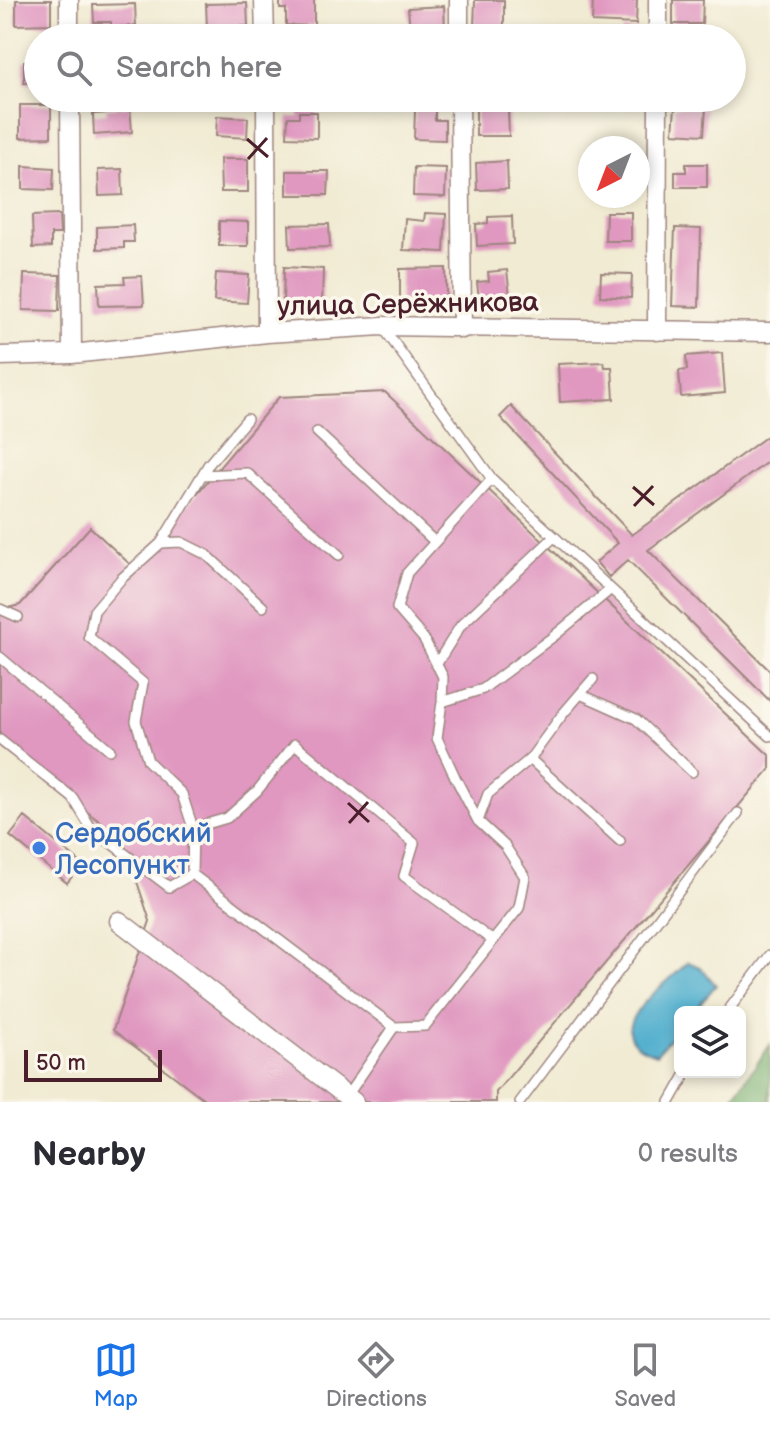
<!DOCTYPE html>
<meta charset="utf-8">
<style>
:root{--surface:#fff;--page:#f7f7f7;--text:#2b2b33;--muted:#7c7c81;--line:#e1e1e2;--accent:#1a73e8}
body{margin:0;font-family:"Balsamiq Sans",sans-serif;background:var(--page);color:var(--text)}
.controls{position:absolute;right:24px;bottom:24px;display:grid;overflow:hidden;border-radius:12px;box-shadow:0 4px 12px #0003}
.controls button{width:72px;height:72px;display:grid;place-items:center;padding:0;border:0;border-bottom:2px solid var(--line);background:var(--surface);color:var(--text);font:40px sans-serif}
.compass{position:absolute;left:578px;top:136px;width:72px;height:72px;border-radius:50%;background:var(--surface);box-shadow:0 4px 12px #0003;rotate:222deg}
.scale{position:absolute;left:24px;bottom:20px;width:138px;box-sizing:border-box;padding-left:8px;border:4px solid #4a1f2b;border-top:0;font-size:22px;line-height:28px;white-space:nowrap;color:#4a1f2b;-webkit-text-stroke:6px #fbf7ec;paint-order:stroke}
.list{margin:0;padding:0;list-style:none}
h2{display:flex;justify-content:space-between;align-items:center;height:104px;margin:0;padding:0 32px;font-size:34px}
h2 small{font-size:26px;font-weight:400;color:var(--muted)}
.icon{flex:none;width:44px;height:44px;fill:none;stroke:currentColor;stroke-width:2;stroke-linecap:round;stroke-linejoin:round}
.map{position:relative;flex:none;width:770px;height:1102px;overflow:hidden}
.search{position:absolute;background:var(--surface);box-shadow:0 4px 12px #0003;left:24px;right:24px;top:24px;height:88px;display:flex;align-items:center;gap:20px;box-sizing:border-box;padding:0 28px;border-radius:44px;color:var(--muted);font-size:30px}
.sheet{height:216px;background:var(--surface)}
nav{display:flex;justify-content:space-around;align-items:center;box-sizing:border-box;height:112px;border-top:2px solid var(--line);background:var(--surface);font-size:22px;color:var(--muted)}
nav a{display:grid;justify-items:center;gap:4px}
nav .on{color:var(--accent)}
.map>svg:first-child{display:block}
.forest{fill:#74ad6c;stroke:#5f664c;stroke-width:2}
.water{fill:#4eadcd;stroke:#4c667c;stroke-width:2}
.building{fill:#e097c0}
.lines{fill:none;stroke-linecap:round;stroke-linejoin:round}
.lane-casing{stroke:#9e857f;stroke-width:12}
.street-casing{stroke:#9e857f;stroke-width:21}
.lane{stroke:#fff;stroke-width:9}
.street{stroke:#fff;stroke-width:18}
.ticks{fill:none;stroke:#4a1f2b;stroke-width:3}
.shop-dot{fill:#3f7fe0;stroke:#fbf7ec;stroke-width:3}
.labels{text-anchor:middle;stroke-width:7;stroke-linejoin:round;paint-order:stroke}
.street-label{font-size:28px;fill:#4a1f2b;stroke:#fbf7ec}
.shop-label{font-size:28px;fill:#366cbe;stroke:#fbf7ec;text-anchor:start}
</style>
<div class="map">
<svg width="770" height="1102" viewBox="0 0 770 1102">
<rect width="100%" height="100%" fill="#fbf7ec"/>
<filter id="ink" filterUnits="userSpaceOnUse"><feTurbulence type="fractalNoise" baseFrequency=".0125" numOctaves="2"/><feDisplacementMap in="SourceGraphic" scale="16" xChannelSelector="R" yChannelSelector="G"/><feConvolveMatrix kernelMatrix="1 2 1 2 8 2 1 2 1" color-interpolation-filters="sRGB"/></filter>
<filter id="wash" filterUnits="userSpaceOnUse"><feTurbulence type="fractalNoise" baseFrequency=".006" numOctaves="4" result="noise"/><feDisplacementMap in="SourceGraphic" scale="32" xChannelSelector="R" yChannelSelector="G"/><feGaussianBlur stdDeviation="1.8" result="paint"/><feColorMatrix in="noise" values="0 0 0 0 0 0 0 0 0 0 0 0 0 0 0 0 0 1.4 0 .05"/><feComposite in="paint" operator="in"/></filter>
<g filter="url(#wash)">
<rect width="100%" height="100%" fill="#f1ebd3"/>
<path class="forest" d="M770,1045V1102H730Z"/>
<path class="water" d="M688,962L700,967L716,985L693,1012H680V1027L656,1054C588,1033 668,985 688,962Z"/>
<g id="blocks">
<path class="building" d="M16,0H51V24L16,25Z
M280,0H314V26L286,25V9H280Z
M475,0H504V27H474Z
M593,0H637L636,24L592,22Z
M673,0H703L702,24H673Z
M247,3L248,26L207,28L206,4Z
M135,4L136,26L111,27V22H94L93,5Z
M444,6L445,29L410,31L408,8Z
M622,30H642V38H622Z
M24,61H38V82L24,83Z
M20,105H51V137L20,138Z
M130,106L132,132L94,135L93,114L107,113L106,108Z
M675,107L706,108L704,135L673,133Z
M476,108H508L509,136H476Z
M415,110H435V120H445V140L414,139Z
M299,112H317V138L287,137L288,117H299Z
M217,116L248,118L247,138L216,136Z
M220,159H248V192H221Z
M507,161L508,189L477,190L476,163Z
M686,164H707V187H675V172H686Z
M23,166L54,168L53,190L23,189Z
M414,167L446,168L445,197L413,196Z
M122,169L123,195L99,196L98,170Z
M287,171H329L328,195H287Z
M606,212H631V241H605Z
M425,213L446,214L444,252L403,250L405,219L424,221Z
M59,215L60,234H51V247L33,248L32,216Z
M512,216L513,244L477,246L476,224L488,223V217Z
M219,221L248,222V246H219Z
M329,224L330,247L290,248L289,225Z
M133,225L134,242H124V248L97,249V227Z
M675,228L701,229L699,307L672,306Z
M284,267L323,269L322,306L283,304Z
M446,268V301H400V269Z
M507,270L511,305L480,308L477,282L489,281L488,272Z
M216,273L249,275L247,303L214,301Z
M601,273L632,274L631,298L600,296Z
M24,274L60,275L59,311L23,310Z
M142,276L144,305L99,306L98,284L125,283L124,277Z
M722,353L725,393L681,397L679,371L687,370L686,356Z
M604,362L605,367H612L614,399L560,402L558,364Z
M385,392L770,756V769L496,1092V1102H208L113,1030L150,921L123,839L0,746V610L20,605L90,527L134,568L279,397Z
M511,406L632,535L770,434V460L648,550L770,671V701L628,560L609,577L596,562L618,543L500,417Z
M25,817L82,864L67,883L10,836Z"/>
</g>
</g>
<g filter="url(#ink)">
<use href="#blocks" fill-opacity="0" stroke="#9e857f" stroke-width="2"/>
<g class="lines">
<g class="lane-casing">
<path id="lane" d="M382,326L492,479L770,736
M317,432L434,541
M202,475L247,473L339,555
M161,543L181,542L207,555L263,607
M0,609L18,617
M0,657L110,750
M436,665L461,625L554,537
M580,694L636,719L692,772
M442,702L483,689L554,636L611,589
M0,740L73,798L91,828L169,887L192,874L394,1027L347,1096
M530,759L620,841
M478,821L488,794L530,759L562,715L593,679
M193,828L227,818L257,791L295,744L414,843L404,876L492,940
M192,874L193,828L182,794L148,761L136,721L143,683L89,637L94,611L121,579L161,543L208,465L247,419
M727,1012L770,955
M394,1027L425,1026L519,908L525,877L505,846L478,821L455,777L437,738L442,702L443,677L424,639L397,608L407,573L492,479
M520,1102L738,813
M670,1102L687,1072"/>
</g>
<g class="street-casing">
<path id="street" d="M69,0V38
M264,0L265,38
M459,0V38
M658,38V0
M70,98L72,354
M266,98L267,333
M460,98L462,329
M657,331L658,98
M0,356L72,354L267,333L382,326L770,332
M119,921L354,1102"/>
</g>
<use href="#lane" class="lane"/>
<use href="#street" class="street"/>
</g>
</g>
<path class="ticks" d="M247,139L268,157M248,159L267,138M633,487L654,505M634,506L653,486M348,803L369,822M349,823L368,802"/>
<circle class="shop-dot" cx="39" cy="848" r="8"/>
<g class="labels">
<g class="street-label">
<text transform="translate(408 303) rotate(-1)" y="10">улица Серёжникова</text>
</g>
<g class="shop-label">
<text x="55" y="842">Сердобский<tspan x="55" dy="32">Лесопункт</tspan></text>
</g>
</g>
</svg>
<div class="controls">
<button><svg class="icon" aria-label="layers" viewBox="0 0 24 24"><path d="M12 4l9 5-9 5-9-5zM3 14l9 5 9-5"/></svg></button>
</div>
<svg class="compass" viewBox="-18 -18 36 36"><path d="M0-13l5 13h-10z" fill="#e53935"/><path d="M0 13l5-13h-10z" fill="#7c7c81"/></svg>
<div class="scale">50 m</div>
<div class="search"><svg class="icon" aria-label="search" viewBox="0 0 24 24"><circle cx="10" cy="10" r="6"/><path d="M15 15l6 6"/></svg>Search here</div>
</div>
<section class="sheet">
<h2>Nearby<small>0 results</small></h2>
<ul class="list">
</ul>
</section>
<nav>
<a class="on"><svg class="icon" aria-label="map" viewBox="0 0 24 24"><path d="M3 6l6-2 6 2 6-2v14l-6 2-6-2-6 2zM9 4v14M15 6v14"/></svg>Map</a>
<a><svg class="icon" aria-label="directions" viewBox="0 0 24 24"><path d="M12 3l9 9-9 9-9-9zM9 14v-3h6M13 9l2 2-2 2"/></svg>Directions</a>
<a><svg class="icon" aria-label="saved" viewBox="0 0 24 24"><path d="M7 4h10v16l-5-4-5 4z"/></svg>Saved</a>
</nav>
